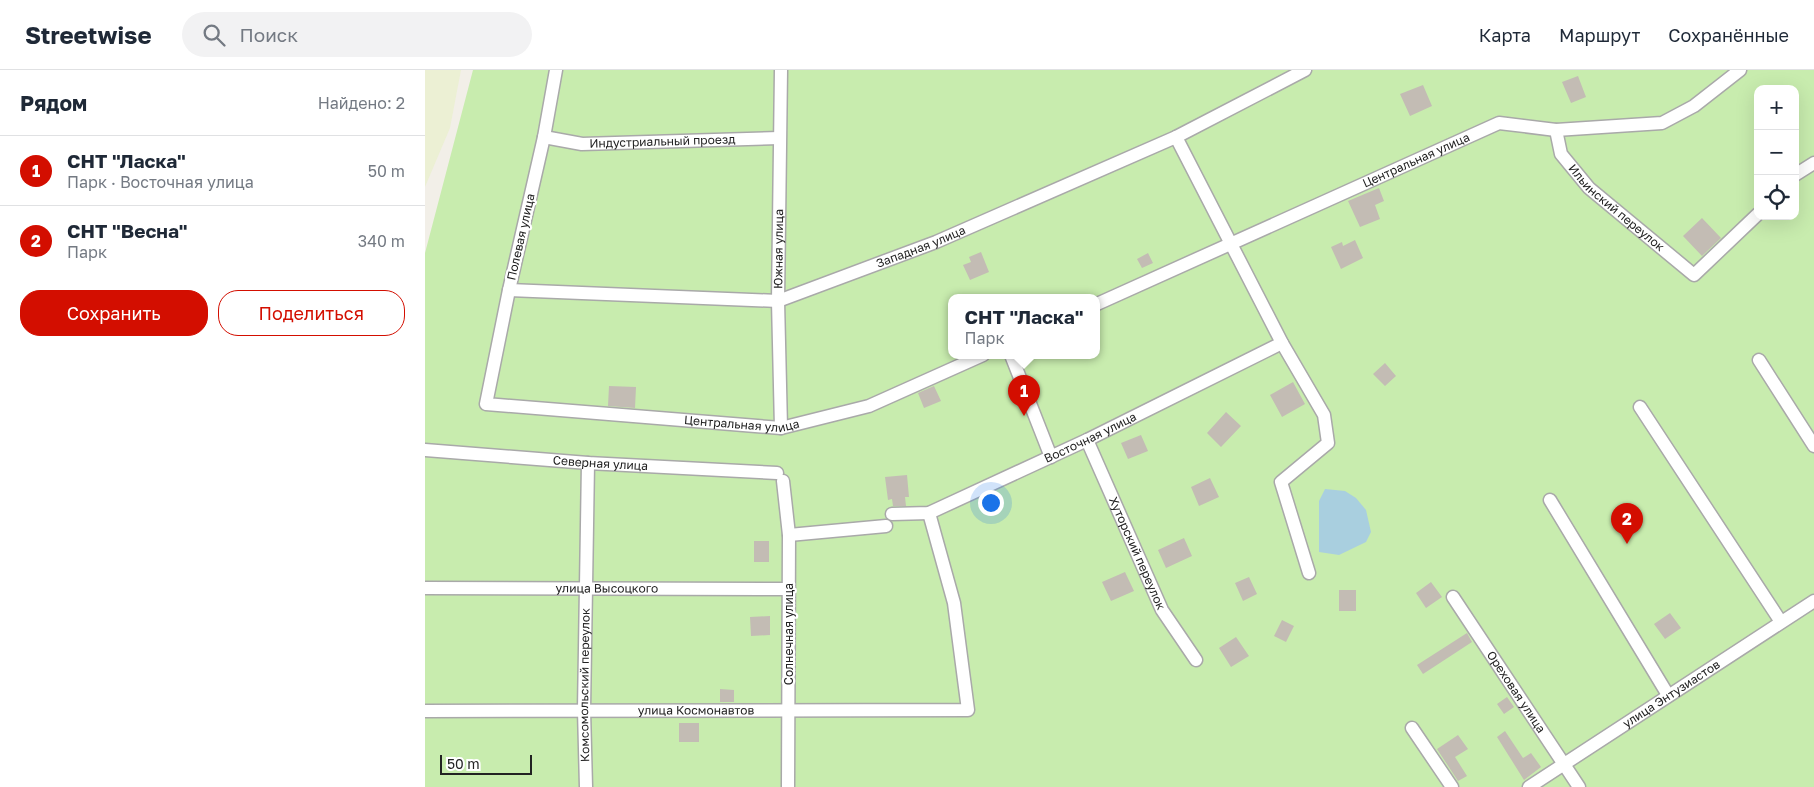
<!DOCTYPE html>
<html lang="ru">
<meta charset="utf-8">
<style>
:root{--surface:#fff;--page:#f2f2f3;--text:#1f2937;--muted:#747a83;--line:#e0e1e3;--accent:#d30e00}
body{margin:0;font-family:"Golos Text",sans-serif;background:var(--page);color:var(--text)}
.controls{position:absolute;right:15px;top:15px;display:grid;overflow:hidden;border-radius:10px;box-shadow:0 5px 20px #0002}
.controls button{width:45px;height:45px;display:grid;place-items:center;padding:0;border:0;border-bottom:1px solid var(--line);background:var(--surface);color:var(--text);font:25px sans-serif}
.scale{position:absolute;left:15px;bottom:12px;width:92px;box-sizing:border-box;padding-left:5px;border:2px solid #222;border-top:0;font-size:14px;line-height:18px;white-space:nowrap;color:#222;-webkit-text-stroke:4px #fff;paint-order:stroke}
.you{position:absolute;left:565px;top:432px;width:18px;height:18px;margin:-12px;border:4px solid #fff;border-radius:50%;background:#1a73e8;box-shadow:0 0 0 8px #1a73e833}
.badge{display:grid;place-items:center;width:32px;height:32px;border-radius:50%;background:var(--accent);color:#fff;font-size:16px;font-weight:700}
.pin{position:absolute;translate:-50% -41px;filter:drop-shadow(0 1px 2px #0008)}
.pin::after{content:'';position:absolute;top:26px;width:18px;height:15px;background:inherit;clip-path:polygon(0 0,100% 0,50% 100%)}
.popup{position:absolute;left:523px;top:224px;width:152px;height:65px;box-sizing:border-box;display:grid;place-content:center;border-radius:10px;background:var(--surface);filter:drop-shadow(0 1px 4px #0005);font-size:16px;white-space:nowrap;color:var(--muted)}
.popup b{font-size:19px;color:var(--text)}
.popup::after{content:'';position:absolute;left:50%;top:100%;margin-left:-10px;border:10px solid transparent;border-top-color:var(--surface)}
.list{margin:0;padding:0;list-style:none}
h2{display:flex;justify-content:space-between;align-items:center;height:65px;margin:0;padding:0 20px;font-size:21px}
h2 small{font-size:16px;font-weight:400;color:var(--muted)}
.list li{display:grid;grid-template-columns:32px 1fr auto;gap:15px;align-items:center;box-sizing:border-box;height:70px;padding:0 20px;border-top:1px solid var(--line)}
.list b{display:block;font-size:19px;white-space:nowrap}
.list p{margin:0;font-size:16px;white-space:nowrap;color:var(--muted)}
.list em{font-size:16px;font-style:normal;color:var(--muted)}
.actions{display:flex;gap:10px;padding:15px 20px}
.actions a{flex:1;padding:11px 0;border:1px solid var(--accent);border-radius:20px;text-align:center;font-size:18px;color:var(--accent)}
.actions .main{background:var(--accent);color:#fff}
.icon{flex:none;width:28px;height:28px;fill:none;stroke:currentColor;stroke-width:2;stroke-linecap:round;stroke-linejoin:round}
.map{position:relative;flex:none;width:1389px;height:717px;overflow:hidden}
header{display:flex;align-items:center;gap:30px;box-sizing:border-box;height:70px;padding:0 25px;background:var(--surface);border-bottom:1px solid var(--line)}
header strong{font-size:24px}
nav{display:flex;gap:28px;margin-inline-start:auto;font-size:18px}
.search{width:350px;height:45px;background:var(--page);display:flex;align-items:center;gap:12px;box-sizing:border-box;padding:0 18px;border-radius:28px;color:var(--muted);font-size:19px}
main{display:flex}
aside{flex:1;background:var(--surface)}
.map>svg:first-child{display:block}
.farmland{fill:#ecf0d4}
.grass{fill:#c8ecae;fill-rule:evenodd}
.water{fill:#a9cfdf}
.building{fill:#c3bcb4}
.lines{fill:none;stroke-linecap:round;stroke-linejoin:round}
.minor-casing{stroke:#a9a9a9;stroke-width:15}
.minor{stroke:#fff;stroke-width:12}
.labels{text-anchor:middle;stroke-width:4.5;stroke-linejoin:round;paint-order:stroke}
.street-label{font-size:12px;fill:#222;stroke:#fff}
</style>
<header>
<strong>Streetwise</strong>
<div class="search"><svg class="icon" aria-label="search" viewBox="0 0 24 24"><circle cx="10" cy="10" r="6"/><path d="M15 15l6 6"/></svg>Поиск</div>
<nav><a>Карта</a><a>Маршрут</a><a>Сохранённые</a></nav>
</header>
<main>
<aside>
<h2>Рядом<small>Найдено: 2</small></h2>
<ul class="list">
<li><span class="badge">1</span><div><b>СНТ &quot;Ласка&quot;</b><p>Парк · Восточная улица</p></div><em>50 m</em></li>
<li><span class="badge">2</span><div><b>СНТ &quot;Весна&quot;</b><p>Парк</p></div><em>340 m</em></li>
</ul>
<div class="actions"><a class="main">Сохранить</a><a>Поделиться</a></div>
</aside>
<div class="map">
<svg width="1389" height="717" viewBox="0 0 1389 717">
<rect width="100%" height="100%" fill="#f2efe8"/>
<path class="farmland" d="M0,0H36L25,58L0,117Z"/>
<path class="grass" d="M48,0H1389V717H0V183ZM1333,19H1370V146H1333ZM526,227H672V285H526Z"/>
<path class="water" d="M900,419L920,421L931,428L941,440L946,462L941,472L914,485L894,482V431Z"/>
<path class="building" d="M1153,6L1161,27L1146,33L1137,12Z
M998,15L1007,36L985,46L975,24Z
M954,118L959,131L950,135L955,149L935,157L923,131Z
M1277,148L1296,168L1277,186L1258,166Z
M930,170L938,188L916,199L906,177L917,172L918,176Z
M556,182L564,202L545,210L538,195L546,192L544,187Z
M723,183L728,193L717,198L712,189Z
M960,293L971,306L960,316L948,304Z
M868,312L880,334L857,347L845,325Z
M184,316L211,317L210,338L183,336Z
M509,316L516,331L499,338L493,323Z
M801,342L816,356L796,377L782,363Z
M716,365L723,381L703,389L696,373Z
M482,405L484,427H480L481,436H468L467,429L463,430L460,407Z
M785,408L794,427L774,436L766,417Z
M759,468L767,486L741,498L733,480Z
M329,471H344V492H329Z
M700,502L709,521L686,531L677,512Z
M824,507L832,524L818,531L810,513Z
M1006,512L1017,527L1001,538L991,523Z
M914,520H931V541H914Z
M1245,543L1256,558L1240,569L1229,554Z
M345,546V565L326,566L325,547Z
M857,550L869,556L861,572L849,566Z
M1042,563L1047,572L998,604L992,595Z
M811,567L824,586L806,597L794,578Z
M295,619L309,620V632H295Z
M1082,627L1089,637L1079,644L1072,634Z
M254,653H274V672H254Z
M1080,661L1098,688L1106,683L1116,697L1099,710L1072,667Z
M1033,665L1043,679L1030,687L1042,706L1033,711L1012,679Z"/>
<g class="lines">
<g class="minor-casing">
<g id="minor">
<path id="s1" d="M131,0L119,67L84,220L61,334L356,358L444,336L558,285"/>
<path id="s2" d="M1131,60L1136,84L1164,118L1269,205L1333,144"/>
<path id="s3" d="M119,67L157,74L354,68"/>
<path d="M751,67L857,273L899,345L903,373L856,412L884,503"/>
<path d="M1370,105L1389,93"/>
<path id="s4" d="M84,220L353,231L511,172L751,67L880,0"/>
<path id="s5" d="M672,234L1074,53L1131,60L1237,53L1269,36L1315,0"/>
<path d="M586,285L626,387"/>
<path d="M1334,290L1389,376"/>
<path d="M1215,337L1356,552"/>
<path id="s6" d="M356,358L353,231L356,0"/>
<path id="s7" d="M662,370L737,540L771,590"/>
<path id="s8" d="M0,380L163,393L352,403"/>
<path d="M358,411L364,465L363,717"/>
<path d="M1125,430L1243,625"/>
<path id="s9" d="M467,444L504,443L662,370L857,273"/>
<path d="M364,465L461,456"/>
<path id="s10" d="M0,518L364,519"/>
<path id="s11" d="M1028,527L1154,717"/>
<path id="s12" d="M0,641L543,640L529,533L504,443"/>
<path d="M987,658L1027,717"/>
<path id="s13" d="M161,717L159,640L163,393"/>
<path id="s14" d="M1104,717L1389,531"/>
</g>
</g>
<use href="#minor" class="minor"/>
</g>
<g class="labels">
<g class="street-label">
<text dy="4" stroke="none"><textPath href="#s3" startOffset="119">Индустриальный проезд</textPath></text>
<text dy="4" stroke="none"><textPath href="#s5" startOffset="350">Центральная улица</textPath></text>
<text dy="4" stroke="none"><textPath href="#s2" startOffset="102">Ильинский переулок</textPath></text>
<text transform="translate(96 167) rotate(-77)" y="4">Полевая улица</text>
<text dy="4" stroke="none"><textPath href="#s4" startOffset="422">Западная улица</textPath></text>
<text dy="4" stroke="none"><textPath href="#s6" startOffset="179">Южная улица</textPath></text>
<text dy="4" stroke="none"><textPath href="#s1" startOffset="598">Центральная улица</textPath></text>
<text dy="4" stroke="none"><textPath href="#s9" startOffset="215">Восточная улица</textPath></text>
<text dy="4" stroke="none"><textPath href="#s8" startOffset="176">Северная улица</textPath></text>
<text dy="4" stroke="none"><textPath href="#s7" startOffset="124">Хуторский переулок</textPath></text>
<text dy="4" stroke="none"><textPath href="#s10" startOffset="182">улица Высоцкого</textPath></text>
<text transform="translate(364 564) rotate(-90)" y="4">Солнечная улица</text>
<text dy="4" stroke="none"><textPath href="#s13" startOffset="102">Комсомольский переулок</textPath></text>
<text dy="4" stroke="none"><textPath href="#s11" startOffset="114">Ореховая улица</textPath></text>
<text dy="4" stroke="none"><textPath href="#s14" startOffset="170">улица Энтузиастов</textPath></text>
<text dy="4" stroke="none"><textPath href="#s12" startOffset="271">улица Космонавтов</textPath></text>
</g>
</g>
</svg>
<div class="controls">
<button>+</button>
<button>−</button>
<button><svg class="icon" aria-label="locate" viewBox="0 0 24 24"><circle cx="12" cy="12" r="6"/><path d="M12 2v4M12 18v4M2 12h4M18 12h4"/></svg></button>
</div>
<div class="scale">50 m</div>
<div class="you"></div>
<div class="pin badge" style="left:599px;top:346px">1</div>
<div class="popup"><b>СНТ &quot;Ласка&quot;</b>Парк</div>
<div class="pin badge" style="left:1202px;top:474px">2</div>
</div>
</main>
